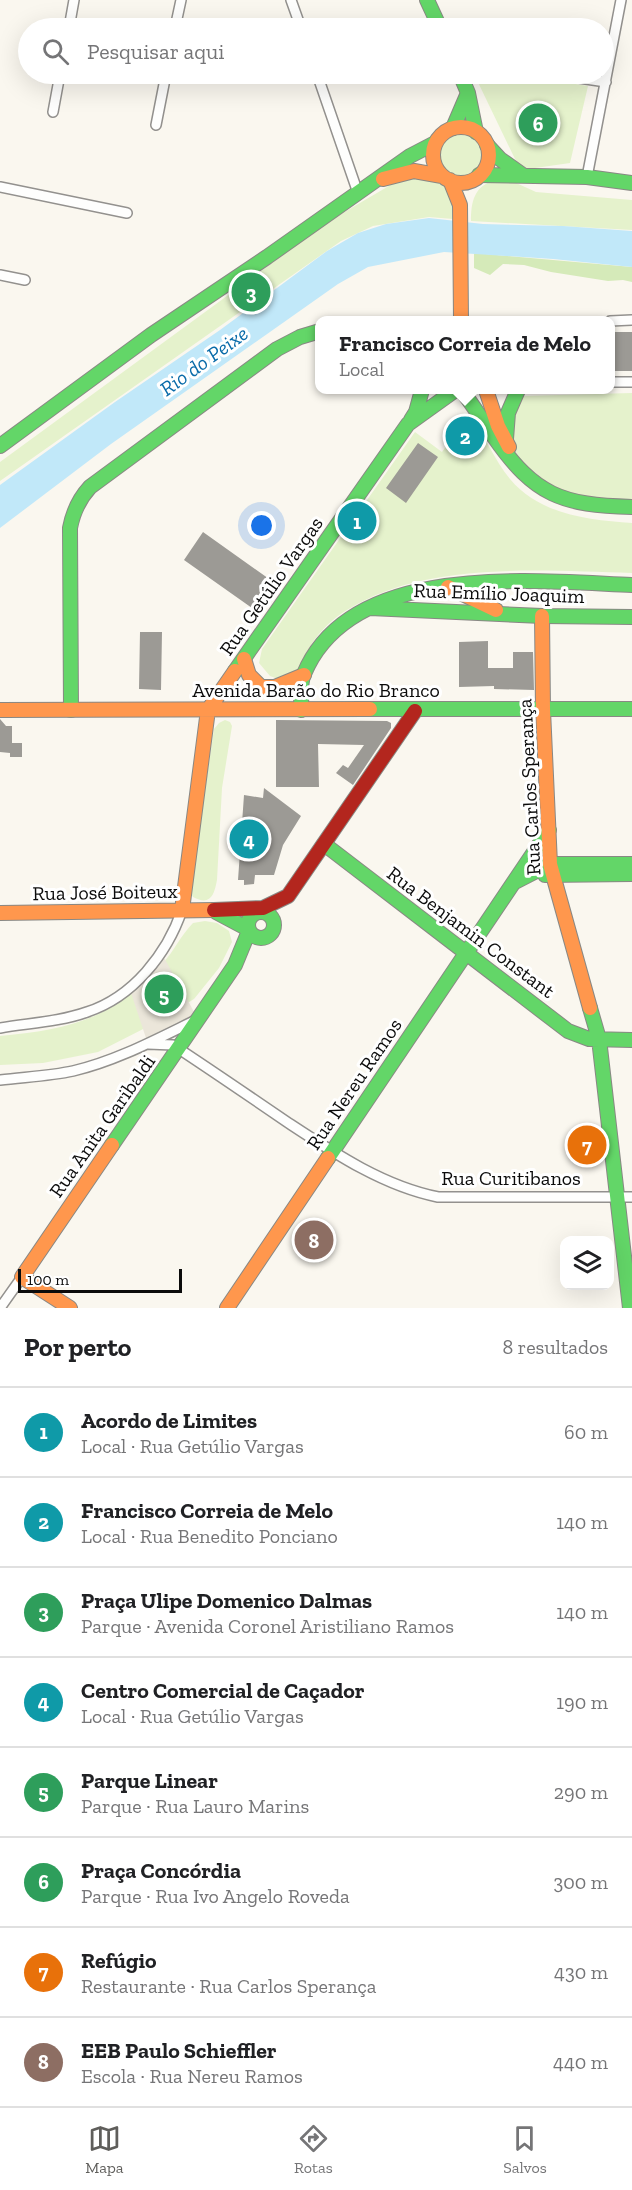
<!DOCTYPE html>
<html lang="pt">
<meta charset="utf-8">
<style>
:root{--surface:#fff;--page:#f2f2f2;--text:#202124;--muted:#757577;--line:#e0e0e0;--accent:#5f5e5b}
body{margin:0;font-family:"Zilla Slab",serif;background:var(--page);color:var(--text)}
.controls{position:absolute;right:18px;bottom:18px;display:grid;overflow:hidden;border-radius:12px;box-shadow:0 6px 24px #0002}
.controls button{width:54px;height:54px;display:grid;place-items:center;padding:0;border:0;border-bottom:2px solid var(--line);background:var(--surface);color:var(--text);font:30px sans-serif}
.scale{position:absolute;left:18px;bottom:15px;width:164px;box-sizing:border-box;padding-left:6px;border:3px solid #0b0b0b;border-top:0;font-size:16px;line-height:21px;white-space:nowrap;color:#0b0b0b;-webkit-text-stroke:4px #fff;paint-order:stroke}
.you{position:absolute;left:262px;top:526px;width:21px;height:21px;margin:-15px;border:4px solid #fff;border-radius:50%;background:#1a73e8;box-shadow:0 0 0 9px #1a73e833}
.badge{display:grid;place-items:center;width:39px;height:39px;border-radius:50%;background:var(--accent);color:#fff;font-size:20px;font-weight:700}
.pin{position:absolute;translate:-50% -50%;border:3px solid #fff;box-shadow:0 2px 6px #0006}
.popup{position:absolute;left:315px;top:316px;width:300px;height:78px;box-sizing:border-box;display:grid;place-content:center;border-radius:12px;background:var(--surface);filter:drop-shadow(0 2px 4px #0005);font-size:20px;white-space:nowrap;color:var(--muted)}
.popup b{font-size:22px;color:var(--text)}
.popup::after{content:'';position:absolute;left:50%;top:100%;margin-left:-12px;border:12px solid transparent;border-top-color:var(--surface)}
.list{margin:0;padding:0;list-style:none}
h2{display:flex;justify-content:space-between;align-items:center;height:78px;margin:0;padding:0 24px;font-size:26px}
h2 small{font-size:20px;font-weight:400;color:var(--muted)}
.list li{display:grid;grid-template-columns:39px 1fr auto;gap:18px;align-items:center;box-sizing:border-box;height:90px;padding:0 24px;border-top:2px solid var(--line)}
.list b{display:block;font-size:22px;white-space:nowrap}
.list p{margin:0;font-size:20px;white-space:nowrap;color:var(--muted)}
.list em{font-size:20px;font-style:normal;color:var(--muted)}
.icon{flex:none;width:33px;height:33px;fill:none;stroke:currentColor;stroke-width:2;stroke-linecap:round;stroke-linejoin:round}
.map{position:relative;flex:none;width:632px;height:1308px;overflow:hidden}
.search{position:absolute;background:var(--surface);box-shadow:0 6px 24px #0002;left:18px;right:18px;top:18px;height:66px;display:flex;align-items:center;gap:15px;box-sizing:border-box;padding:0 21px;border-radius:33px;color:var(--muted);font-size:22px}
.sheet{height:798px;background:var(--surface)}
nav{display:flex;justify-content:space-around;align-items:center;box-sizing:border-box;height:84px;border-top:2px solid var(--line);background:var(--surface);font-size:16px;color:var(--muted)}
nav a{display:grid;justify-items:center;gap:3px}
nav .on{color:var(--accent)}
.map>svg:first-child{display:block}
.green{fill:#e5f2cc}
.forest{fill:#d5eab9}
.plaza{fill:#ebe6da}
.water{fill:#c1e8f9}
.building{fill:#9c9a95}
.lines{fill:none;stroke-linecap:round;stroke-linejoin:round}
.street-casing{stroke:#93918e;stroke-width:12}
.fast-casing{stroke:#898884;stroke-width:16}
.slow-casing{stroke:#898884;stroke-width:16}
.jam-casing{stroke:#898884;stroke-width:16}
.street{stroke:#fefefd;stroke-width:9}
.fast{stroke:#63d668;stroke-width:14}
.slow{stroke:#ff974d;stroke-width:14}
.jam{stroke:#b3261e;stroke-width:14}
.labels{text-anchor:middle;stroke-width:6;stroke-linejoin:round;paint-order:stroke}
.street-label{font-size:20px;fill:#0b0b0b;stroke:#fff}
.water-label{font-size:21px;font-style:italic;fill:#096ba9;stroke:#fff}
</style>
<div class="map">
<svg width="632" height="1308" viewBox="0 0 632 1308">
<rect width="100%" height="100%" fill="#faf7ef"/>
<path class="green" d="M474,74H512L588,86L570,163L528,169L521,167L515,159Z
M440 156a23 23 0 1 1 46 0a23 23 0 1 1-46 0Z
M415,176C431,178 451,184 455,203C455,208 454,214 453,219L429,217L373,226L341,241L0,481V462L331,220L399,180Z
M495,180L514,182L536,192L632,200V230L471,221C471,202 474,186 495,180Z
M632,393V500H596L552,492L520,464L511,448L512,417L518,401L523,396Z
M470,411C482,432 495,461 510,479C540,515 589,520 632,523V573C541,571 427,560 347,610C333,618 320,631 311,645C307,652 304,663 298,669C293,675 285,677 278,679L270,676L259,663L262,649L415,432L442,452L461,426Z
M225,720L230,722L232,726L222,788L217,880C214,896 210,906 193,897L190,892L214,729L219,723Z
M205,921L217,923L229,931L232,942L219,968L194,999L155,1023L98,1052L43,1063L0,1065V1036C72,1029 113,1019 163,963C174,951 181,935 193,923Z"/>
<path class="forest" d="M474,253L632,267V282L623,280L608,281L551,272L524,265L503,264L490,275L474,268Z"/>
<path class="plaza" d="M162,954L198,1019L148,1044L129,987Z"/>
<path class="water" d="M429,218L483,224L563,226L632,231V267L553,259L444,252L368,267L338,284L111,444L0,528V485L115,402L220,330L327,251L358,233L386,224Z"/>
<path class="building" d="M610,332H632V371H610Z
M418,443L438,457L406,503L386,488Z
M203,532L272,581L267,587L272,591L262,606L257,602L252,608L184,560Z
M140,632H162L161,690L139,689Z
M488,641V668H513V652H533L534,690L494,689V686L459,687V642Z
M0,719L6,726H12V743H22V757H10V753L0,752Z
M276,720L387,721L391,723V728L353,785L336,773L343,765L348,768L364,745L318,744L319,787H276Z
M264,788L301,816L283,845L274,875H255L254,884L244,885V880H238L244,795L263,798Z
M601,1139L603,1149L571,1151V1141Z"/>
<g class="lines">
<g class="street-casing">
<path id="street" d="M291,0L301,28
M69,28L74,0
M175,28L181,0
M317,74L358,193
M552,74L606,82
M53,112L60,74
M156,125L166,74
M587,177L621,0
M0,187L127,213
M0,275L25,280
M610,321L632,320
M610,382H632
M0,1028C29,1023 59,1022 87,1012C133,997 167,954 182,910
M148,1044L173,1045C211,1070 249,1096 287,1122C334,1153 383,1186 438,1197H632
M0,1080C24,1077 50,1076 73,1071C116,1061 157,1039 196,1020
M0,1308L22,1277"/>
</g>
<g class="fast-casing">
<path id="fast" d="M427,0L440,28
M460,74L468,93L476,132
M453,128L468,93
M487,145L500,159L524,176
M479,175L587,177L632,183
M462,391C474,406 483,422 494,437C535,496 562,505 632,507
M411,420L416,412L422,390
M506,439L508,413L518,390
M0,446L151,335L267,257L410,156L435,143
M370,608L542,616L632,617
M235,671L408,424L454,391
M370,709H632
M71,710L70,528C73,512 79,499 90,487L277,349L300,337L320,331
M301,710C302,699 299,684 304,674C351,561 533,581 632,585
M324,844L568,1031L589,1039L632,1040
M545,875L632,874
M515,882L550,864H632
M248 925a13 13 0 1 1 26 0a13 13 0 1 1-26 0Z
M216,912L248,929
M590,1008L599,1039L630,1308
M112,1145L235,965L249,931
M328,1158L549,830"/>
</g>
<g class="slow-casing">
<path id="slow" d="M433 155a28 28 0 1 1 56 0a28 28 0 1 1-56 0Z
M383,179L414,171L442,176
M450,180L460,205L461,320
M486,390L498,426L509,447
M448,587L496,610
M542,616L543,710L550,864L590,1008
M244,659L249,675L261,687H275L304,675
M0,710L370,709
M182,910L208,710L235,671
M0,913L214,910
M70,1308L22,1277L112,1145
M227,1308L328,1158"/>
</g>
<g class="jam-casing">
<path id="jam" d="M214,910L263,908L288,896L415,711"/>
</g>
<use href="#street" class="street"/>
<use href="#fast" class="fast"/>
<use href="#slow" class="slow"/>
<use href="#jam" class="jam"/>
</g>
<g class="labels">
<g class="street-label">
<text transform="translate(271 586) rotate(-55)" y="7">Rua Getúlio Vargas</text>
<text transform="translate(499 593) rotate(2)" y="7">Rua Emílio Joaquim</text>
<text x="316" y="697">Avenida Barão do Rio Branco</text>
<text transform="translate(529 787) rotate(-93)" y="7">Rua Carlos Sperança</text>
<text transform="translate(105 892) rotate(-1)" y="7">Rua José Boiteux</text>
<text transform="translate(471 932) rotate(37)" y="7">Rua Benjamin Constant</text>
<text transform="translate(354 1084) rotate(-56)" y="7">Rua Nereu Ramos</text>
<text transform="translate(102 1126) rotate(-55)" y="7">Rua Anita Garibaldi</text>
<text x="511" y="1185">Rua Curitibanos</text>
</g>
<g class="water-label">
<text transform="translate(204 361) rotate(-36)" y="7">Rio do Peixe</text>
</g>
</g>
</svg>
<div class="controls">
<button><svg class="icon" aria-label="layers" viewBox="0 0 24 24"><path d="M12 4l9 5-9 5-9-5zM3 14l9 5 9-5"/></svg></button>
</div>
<div class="scale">100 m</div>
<div class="you"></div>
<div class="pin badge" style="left:357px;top:521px;background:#0f9aa8">1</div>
<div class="pin badge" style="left:465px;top:436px;background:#0f9aa8">2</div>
<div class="popup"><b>Francisco Correia de Melo</b>Local</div>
<div class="pin badge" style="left:251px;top:292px;background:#2e9e5b">3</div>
<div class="pin badge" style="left:249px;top:839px;background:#0f9aa8">4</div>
<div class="pin badge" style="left:164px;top:994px;background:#2e9e5b">5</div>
<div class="pin badge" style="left:538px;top:123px;background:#2e9e5b">6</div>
<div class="pin badge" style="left:587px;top:1145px;background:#e8710a">7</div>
<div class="pin badge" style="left:314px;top:1240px;background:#8d6e63">8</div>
<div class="search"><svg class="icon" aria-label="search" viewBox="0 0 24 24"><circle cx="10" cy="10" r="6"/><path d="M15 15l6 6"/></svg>Pesquisar aqui</div>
</div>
<section class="sheet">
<h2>Por perto<small>8 resultados</small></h2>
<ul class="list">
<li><span class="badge" style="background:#0f9aa8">1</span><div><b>Acordo de Limites</b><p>Local · Rua Getúlio Vargas</p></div><em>60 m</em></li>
<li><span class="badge" style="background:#0f9aa8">2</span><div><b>Francisco Correia de Melo</b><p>Local · Rua Benedito Ponciano</p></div><em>140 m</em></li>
<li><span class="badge" style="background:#2e9e5b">3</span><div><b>Praça Ulipe Domenico Dalmas</b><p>Parque · Avenida Coronel Aristiliano Ramos</p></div><em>140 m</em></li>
<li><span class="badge" style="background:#0f9aa8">4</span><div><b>Centro Comercial de Caçador</b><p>Local · Rua Getúlio Vargas</p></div><em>190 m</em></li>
<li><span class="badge" style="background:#2e9e5b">5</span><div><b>Parque Linear</b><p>Parque · Rua Lauro Marins</p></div><em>290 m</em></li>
<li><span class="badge" style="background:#2e9e5b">6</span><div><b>Praça Concórdia</b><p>Parque · Rua Ivo Angelo Roveda</p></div><em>300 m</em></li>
<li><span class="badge" style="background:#e8710a">7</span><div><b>Refúgio</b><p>Restaurante · Rua Carlos Sperança</p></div><em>430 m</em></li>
<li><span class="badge" style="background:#8d6e63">8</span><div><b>EEB Paulo Schieffler</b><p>Escola · Rua Nereu Ramos</p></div><em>440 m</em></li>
</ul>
</section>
<nav>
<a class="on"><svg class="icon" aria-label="map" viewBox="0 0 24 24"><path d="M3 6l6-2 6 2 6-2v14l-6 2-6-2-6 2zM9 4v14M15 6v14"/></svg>Mapa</a>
<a><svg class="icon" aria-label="directions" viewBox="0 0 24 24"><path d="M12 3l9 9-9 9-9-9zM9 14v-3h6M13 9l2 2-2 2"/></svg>Rotas</a>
<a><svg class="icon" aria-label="saved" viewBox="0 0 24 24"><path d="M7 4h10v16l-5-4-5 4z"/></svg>Salvos</a>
</nav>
